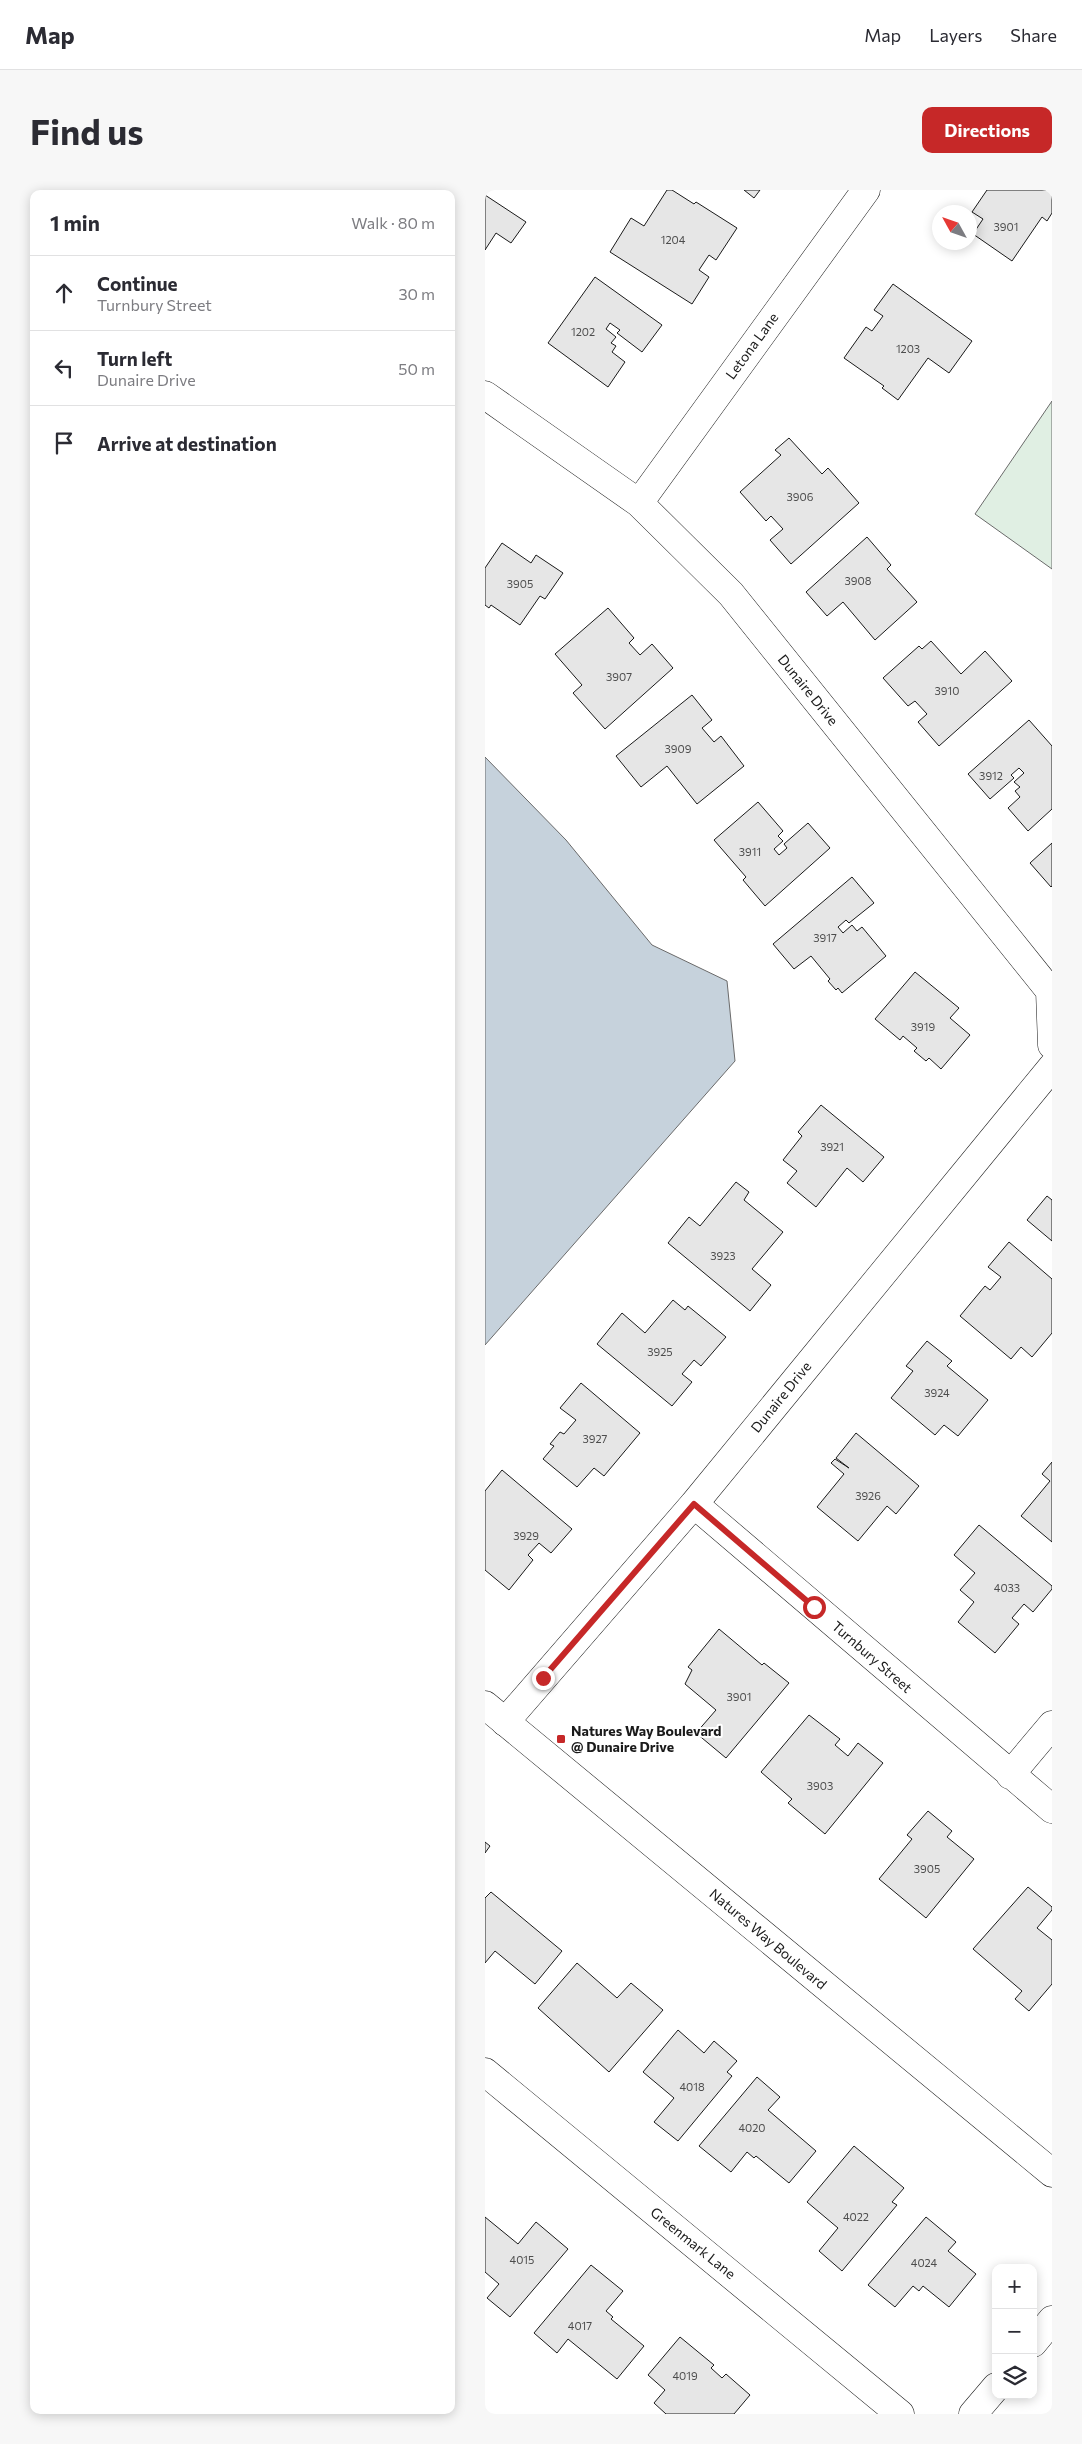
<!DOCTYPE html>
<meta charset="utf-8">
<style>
:root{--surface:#fff;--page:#f7f7f7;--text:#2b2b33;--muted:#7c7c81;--line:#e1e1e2;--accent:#c62828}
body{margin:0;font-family:Commissioner,sans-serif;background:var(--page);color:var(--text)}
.controls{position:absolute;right:15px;bottom:15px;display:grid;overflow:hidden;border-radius:10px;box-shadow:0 2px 12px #0003}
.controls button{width:45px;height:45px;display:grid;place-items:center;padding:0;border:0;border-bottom:1px solid var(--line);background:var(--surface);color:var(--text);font:25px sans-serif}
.compass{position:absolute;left:447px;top:15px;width:45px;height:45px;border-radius:50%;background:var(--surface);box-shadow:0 2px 12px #0003;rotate:310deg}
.stop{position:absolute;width:15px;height:15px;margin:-11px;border:4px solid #c62828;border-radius:50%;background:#fff}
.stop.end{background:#c62828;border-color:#fff;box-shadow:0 1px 5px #0008}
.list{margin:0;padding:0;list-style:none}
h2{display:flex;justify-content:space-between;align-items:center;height:65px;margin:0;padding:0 20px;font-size:21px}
h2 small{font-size:16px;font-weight:400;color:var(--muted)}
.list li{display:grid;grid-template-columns:32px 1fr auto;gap:15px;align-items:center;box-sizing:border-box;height:75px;padding:0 20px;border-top:1px solid var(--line)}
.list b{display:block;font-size:19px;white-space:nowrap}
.list p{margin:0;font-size:16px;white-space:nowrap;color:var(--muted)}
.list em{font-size:16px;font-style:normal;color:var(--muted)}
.icon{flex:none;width:28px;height:28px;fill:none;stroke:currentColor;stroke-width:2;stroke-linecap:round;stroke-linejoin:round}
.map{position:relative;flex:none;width:567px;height:2224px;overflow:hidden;border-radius:10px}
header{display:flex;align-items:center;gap:30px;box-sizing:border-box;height:70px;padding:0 25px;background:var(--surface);border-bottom:1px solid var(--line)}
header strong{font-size:24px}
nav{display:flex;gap:28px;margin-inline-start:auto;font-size:18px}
.intro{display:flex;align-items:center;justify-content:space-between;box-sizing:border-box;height:120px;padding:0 30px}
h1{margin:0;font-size:35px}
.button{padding:12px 22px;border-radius:10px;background:var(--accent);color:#fff;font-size:18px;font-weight:700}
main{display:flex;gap:30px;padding:0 30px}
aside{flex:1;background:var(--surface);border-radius:10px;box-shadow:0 2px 12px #0003}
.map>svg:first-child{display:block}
.green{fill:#e0efe3;stroke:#6a6a6a}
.water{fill:#c6d2dc;stroke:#6a6a6a}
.building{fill:#e6e6e6;stroke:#1a1a1a}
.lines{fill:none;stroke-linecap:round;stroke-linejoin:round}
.minor-casing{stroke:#1a1a1a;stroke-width:29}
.tertiary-casing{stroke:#1a1a1a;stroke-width:29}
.minor{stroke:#fff;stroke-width:28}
.tertiary{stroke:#fff;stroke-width:28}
.route{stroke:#c62828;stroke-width:6}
.poi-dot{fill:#c62828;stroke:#fff;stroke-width:2}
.labels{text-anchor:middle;stroke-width:4;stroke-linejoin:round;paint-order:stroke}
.number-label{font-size:11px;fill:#4d4d4d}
.street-label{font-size:14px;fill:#1a1a1a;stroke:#fff}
.poi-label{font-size:14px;font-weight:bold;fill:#1a1a1a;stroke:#fff;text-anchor:start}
</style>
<header>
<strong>Map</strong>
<nav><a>Map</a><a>Layers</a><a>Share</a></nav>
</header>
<div class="intro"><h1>Find us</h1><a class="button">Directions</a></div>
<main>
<aside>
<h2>1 min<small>Walk · 80 m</small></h2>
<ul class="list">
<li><svg class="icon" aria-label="ahead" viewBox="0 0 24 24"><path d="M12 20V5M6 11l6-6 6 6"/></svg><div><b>Continue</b><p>Turnbury Street</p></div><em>30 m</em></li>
<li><svg class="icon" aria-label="left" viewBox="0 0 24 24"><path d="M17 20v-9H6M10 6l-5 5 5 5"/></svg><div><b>Turn left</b><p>Dunaire Drive</p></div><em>50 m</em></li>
<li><svg class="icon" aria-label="arrive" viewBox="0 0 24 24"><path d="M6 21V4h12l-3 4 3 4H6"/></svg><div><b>Arrive at destination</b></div></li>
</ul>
</aside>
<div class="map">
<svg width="567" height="2224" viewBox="0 0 567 2224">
<rect width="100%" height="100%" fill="#fff"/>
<path class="green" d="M567,211V379L490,324Z"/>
<path class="water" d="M0,567L81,650L167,755L242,791L250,871L0,1155Z"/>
<path class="building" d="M182,0H187L209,14L211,12L252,38L231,70L224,65L214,80L224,87L207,114L125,62L146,28L159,36Z
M259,0H275L269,8Z
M502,0H567V23L562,31L557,27L527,71L488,44L498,29L487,22Z
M0,5L41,32L26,53L11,43L0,60Z
M110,87L177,135L157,162L132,143L135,140L125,133L121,139L131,147L126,153L131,156L127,162L140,172L123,197L63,153Z
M408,94L487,151L464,183L443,168L413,210L397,198L399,196L359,168L381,137L387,141L398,126L389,120Z
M304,248L337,284L343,278L374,313L306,374L285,350L298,339L286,326L281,331L255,302L296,265L290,260Z
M382,347L406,375L402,379L432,412L390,450L358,412L342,426L321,402Z
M17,353L46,373L51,365L78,383L60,409L55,406L35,435L6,415L4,418L0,415V378Z
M123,418L149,448L144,453L155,465L167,454L188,478L120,539L88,503L97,495L70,464Z
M446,451L476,484L500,461L527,491L454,556L433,532L442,524L430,511L423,516L398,488L434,456L437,459Z
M207,505L227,530L217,538L229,552L236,546L259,576L212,614L182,576L156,597L131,566Z
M544,530L567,556V619L543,641L523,618L535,607L530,601L535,597L529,592L539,583L534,578L526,585L529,588L505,609L483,584Z
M273,612L298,641L293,646L298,651L289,659L294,665L302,658L299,654L323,633L345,658L280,716L258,690L261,687L229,650Z
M567,653V696L566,697L545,673Z
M367,687L389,713L364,733L361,730L353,737L358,743L367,735L372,741L377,737L401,766L357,803L353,798L351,800L343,791L345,789L326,766L309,779L288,754Z
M430,782L474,818L465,828L485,845L456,879L444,868L441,871L429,861L432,858L418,846L415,850L390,829Z
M336,915L399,967L378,992L362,978L331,1017L302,993L312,981L298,970L317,946L313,942Z
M251,992L264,1002L259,1010L298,1042L267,1079L286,1095L265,1121L183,1053L204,1027L215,1036Z
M562,1006L567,1010V1051L542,1030Z
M524,1052L567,1089V1143L547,1167L536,1157L526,1169L475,1126L500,1096L505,1100L516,1087L503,1077Z
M188,1110L200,1120L203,1116L241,1147L216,1176L209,1170L197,1184L207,1192L187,1216L112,1154L137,1123L160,1143Z
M442,1151L467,1171L462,1176L503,1210L473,1246L459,1235L450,1245L406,1208L428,1181L421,1176Z
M96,1193L155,1243L119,1286L109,1278L92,1297L58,1269L69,1256L65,1254L75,1242L79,1244L91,1230L75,1218Z
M371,1243L434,1296L411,1324L402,1316L373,1351L332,1317L359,1284L346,1273L350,1269L364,1278L351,1268Z
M567,1272V1352L536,1326L565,1291L557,1284Z
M17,1280L87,1339L66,1363L54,1353L43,1365L48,1370L24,1400L0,1380V1301Z
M494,1335L567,1396V1399L548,1422L539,1414L527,1428L534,1434L510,1463L473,1432L489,1412L475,1400L490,1383L469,1365Z
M234,1439L277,1475L279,1473L304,1493L241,1568L211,1543L231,1520L200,1494L207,1480L203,1477Z
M324,1525L355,1549L350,1555L363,1566L373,1553L398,1573L340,1644L303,1613L307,1609L276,1582Z
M443,1621L467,1641L462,1647L489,1669L441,1728L394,1689L427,1649L422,1645Z
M0,1652L5,1656L0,1663Z
M543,1697L567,1717V1720L552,1738L567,1750V1794L544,1821L530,1809L537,1801L488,1759Z
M6,1702L77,1761L50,1794L10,1761L0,1773V1708Z
M92,1773L132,1808L146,1793L178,1820L124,1882L53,1818Z
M193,1840L219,1863L229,1851L252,1871L242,1882L247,1886L193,1951L169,1932L189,1908L158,1882Z
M272,1887L295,1907L283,1920L331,1961L304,1993L271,1966L269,1968L262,1962L246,1982L214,1956Z
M369,1956L419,1998L407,2012L412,2015L357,2081L334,2061L353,2038L322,2012Z
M0,2027L33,2054L51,2032L83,2059L25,2127L2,2108L14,2094L0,2082Z
M441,2027L471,2052L463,2061L491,2084L464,2117L438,2096L434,2101L428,2096L410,2117L383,2095Z
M106,2075L138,2101L121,2121L128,2127L126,2129L159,2156L132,2189L83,2149L72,2163L49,2143Z
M195,2147L229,2175L226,2178L237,2188L241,2184L265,2205L249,2224H181L169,2213L180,2200L163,2185Z"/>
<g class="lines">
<g class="minor-casing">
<path id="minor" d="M0,205L154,313L246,404L565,801L567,855
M154,313L381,0
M209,1314L567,1619
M20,1532L209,1314L567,877
M525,1585L567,1535
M0,1882L415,2224
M548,2153L567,2130
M488,2224L511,2197"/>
</g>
<g class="tertiary-casing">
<path id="tertiary" d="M0,1515L567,1983"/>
</g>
<use href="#minor" class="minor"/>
<use href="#tertiary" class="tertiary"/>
</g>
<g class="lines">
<path class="route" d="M58,1488L209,1314L329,1417"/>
</g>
<rect class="poi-dot" x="71" y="1544" width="10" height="10" rx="2.5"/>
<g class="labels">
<g class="number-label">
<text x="521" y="41">3901</text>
<text x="188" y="54">1204</text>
<text x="98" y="146">1202</text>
<text x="423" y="163">1203</text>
<text x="315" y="311">3906</text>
<text x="373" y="395">3908</text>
<text x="35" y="398">3905</text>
<text x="134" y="491">3907</text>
<text x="462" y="505">3910</text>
<text x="193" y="563">3909</text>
<text x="506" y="590">3912</text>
<text x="265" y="666">3911</text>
<text x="340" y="752">3917</text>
<text x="438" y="841">3919</text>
<text x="347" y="961">3921</text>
<text x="238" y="1070">3923</text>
<text x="175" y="1166">3925</text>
<text x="452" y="1207">3924</text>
<text x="110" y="1253">3927</text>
<text x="383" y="1310">3926</text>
<text x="41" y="1350">3929</text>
<text x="522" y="1402">4033</text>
<text x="254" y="1511">3901</text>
<text x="335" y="1600">3903</text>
<text x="442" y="1683">3905</text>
<text x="207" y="1901">4018</text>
<text x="267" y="1942">4020</text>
<text x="371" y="2031">4022</text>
<text x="37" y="2074">4015</text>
<text x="439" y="2077">4024</text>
<text x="95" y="2140">4017</text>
<text x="200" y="2190">4019</text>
</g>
<g class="street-label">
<text transform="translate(267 156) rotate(-54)" y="5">Letona Lane</text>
<text transform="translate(323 500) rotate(51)" y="5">Dunaire Drive</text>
<text transform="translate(296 1207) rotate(-51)" y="5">Dunaire Drive</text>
<text transform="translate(387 1467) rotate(41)" y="5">Turnbury Street</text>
<text transform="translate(283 1749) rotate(40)" y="5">Natures Way Boulevard</text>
<text transform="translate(208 2053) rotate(39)" y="5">Greenmark Lane</text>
</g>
<g class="poi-label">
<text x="86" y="1546">Natures Way Boulevard<tspan x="86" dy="16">@ Dunaire Drive</tspan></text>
</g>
</g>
</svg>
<div class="controls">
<button>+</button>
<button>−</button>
<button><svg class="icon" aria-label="layers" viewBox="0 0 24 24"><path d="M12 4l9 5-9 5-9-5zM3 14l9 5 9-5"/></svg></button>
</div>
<svg class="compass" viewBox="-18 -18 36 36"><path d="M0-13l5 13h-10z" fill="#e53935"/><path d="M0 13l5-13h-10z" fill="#7c7c81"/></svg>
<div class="stop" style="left:329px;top:1417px"></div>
<div class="stop end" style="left:58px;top:1488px"></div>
</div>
</main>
